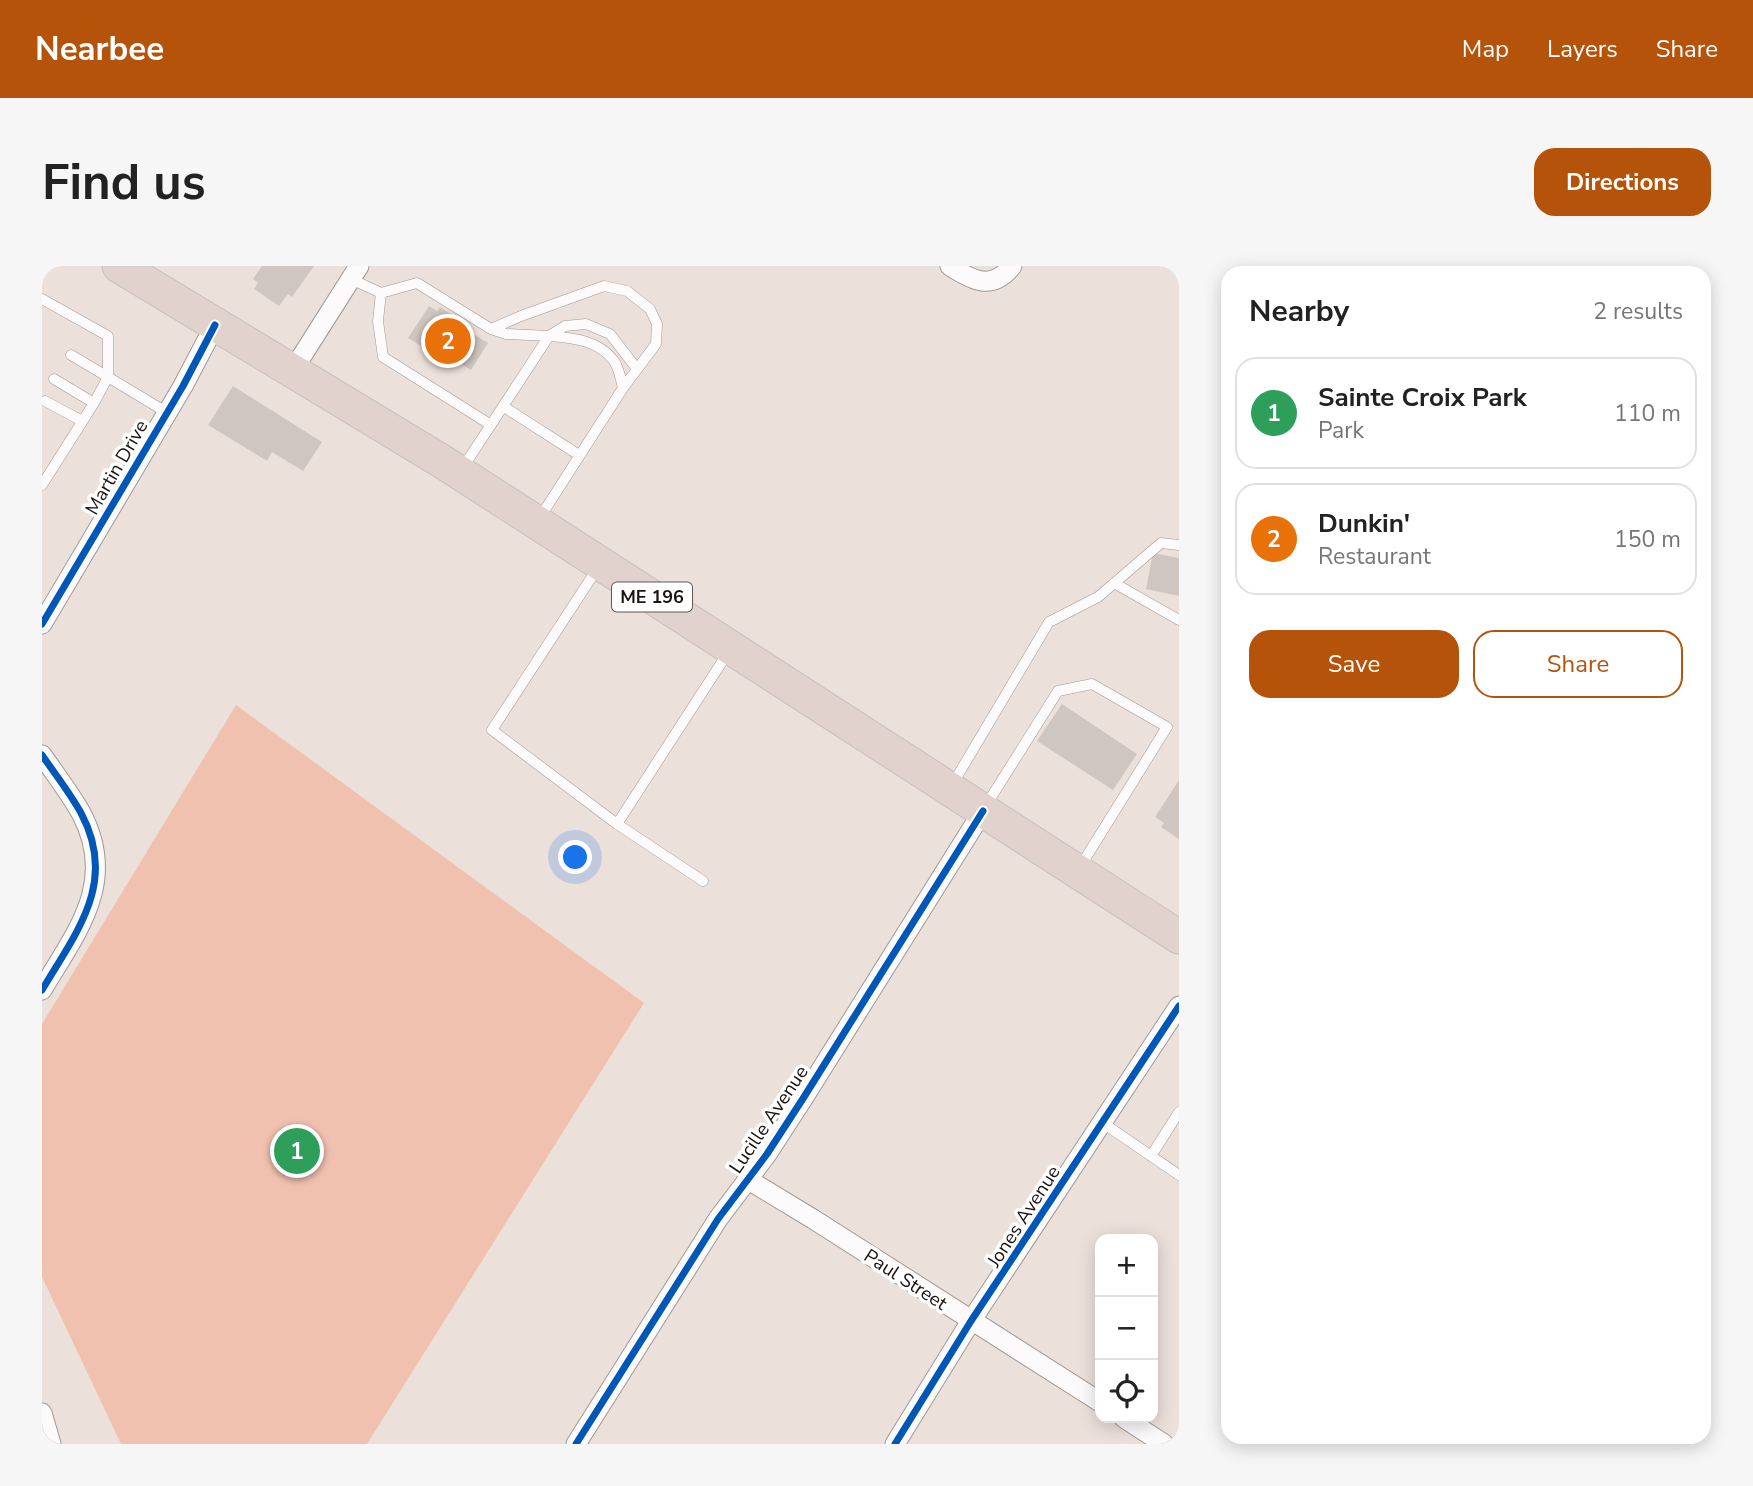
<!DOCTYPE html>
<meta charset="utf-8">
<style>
:root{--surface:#fff;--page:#f6f6f6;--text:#222;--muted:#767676;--line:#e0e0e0;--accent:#b45309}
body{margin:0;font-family:"Nunito Sans",sans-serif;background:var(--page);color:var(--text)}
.controls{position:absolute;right:21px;bottom:21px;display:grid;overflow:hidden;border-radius:14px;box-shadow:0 4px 18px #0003}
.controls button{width:63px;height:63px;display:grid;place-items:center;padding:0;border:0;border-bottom:2px solid var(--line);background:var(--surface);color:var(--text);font:35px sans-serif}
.you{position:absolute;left:534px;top:592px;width:24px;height:24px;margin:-18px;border:5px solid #fff;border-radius:50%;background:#1a73e8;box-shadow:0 0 0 10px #1a73e833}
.badge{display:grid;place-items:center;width:46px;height:46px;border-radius:50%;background:var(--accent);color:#fff;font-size:23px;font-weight:700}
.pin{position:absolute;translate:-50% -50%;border:4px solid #fff;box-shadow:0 2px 7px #0006}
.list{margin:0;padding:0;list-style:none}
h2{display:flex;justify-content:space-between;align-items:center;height:91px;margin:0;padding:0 28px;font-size:30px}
h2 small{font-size:23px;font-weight:400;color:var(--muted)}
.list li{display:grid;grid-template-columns:46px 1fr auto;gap:21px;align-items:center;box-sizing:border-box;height:112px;margin:0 14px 14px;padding:0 14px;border:2px solid var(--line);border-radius:21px}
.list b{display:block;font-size:26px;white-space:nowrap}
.list p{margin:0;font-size:23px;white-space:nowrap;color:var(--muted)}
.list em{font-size:23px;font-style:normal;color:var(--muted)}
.actions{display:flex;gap:14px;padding:21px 28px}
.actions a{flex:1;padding:16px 0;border:2px solid var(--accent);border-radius:21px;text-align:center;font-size:24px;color:var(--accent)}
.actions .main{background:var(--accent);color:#fff}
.icon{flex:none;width:38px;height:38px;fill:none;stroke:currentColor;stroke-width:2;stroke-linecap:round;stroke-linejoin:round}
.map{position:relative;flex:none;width:1137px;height:1178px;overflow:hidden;border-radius:21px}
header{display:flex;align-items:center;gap:42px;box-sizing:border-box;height:98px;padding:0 35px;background:var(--accent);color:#fff}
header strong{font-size:33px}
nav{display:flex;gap:38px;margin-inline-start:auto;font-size:24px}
.intro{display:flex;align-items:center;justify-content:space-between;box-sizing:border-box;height:168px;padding:0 42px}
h1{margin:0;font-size:49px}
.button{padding:18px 32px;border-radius:21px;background:var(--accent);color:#fff;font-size:24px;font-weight:700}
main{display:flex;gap:42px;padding:0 42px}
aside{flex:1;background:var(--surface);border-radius:21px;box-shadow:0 4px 18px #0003}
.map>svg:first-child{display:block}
.green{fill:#f1c1b0}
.building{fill:#cfc6c2}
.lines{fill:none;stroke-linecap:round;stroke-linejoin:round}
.lane-casing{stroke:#a19894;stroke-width:11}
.street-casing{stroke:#a19894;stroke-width:21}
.highway-casing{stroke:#c6c0be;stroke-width:35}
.lane{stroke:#fcfafa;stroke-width:10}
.street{stroke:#fcfafa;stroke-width:19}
.highway{stroke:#e1d2cd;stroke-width:33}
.cycleway-casing{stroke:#fff;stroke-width:11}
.cycleway{stroke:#0057b8;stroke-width:7}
.labels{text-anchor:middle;stroke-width:7;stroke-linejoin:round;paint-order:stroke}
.shield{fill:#fff;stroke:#5f5958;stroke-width:2}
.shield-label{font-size:18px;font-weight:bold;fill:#1b1210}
.street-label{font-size:19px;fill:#1b1210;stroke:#fff}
</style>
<header>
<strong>Nearbee</strong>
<nav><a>Map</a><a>Layers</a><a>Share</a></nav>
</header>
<div class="intro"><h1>Find us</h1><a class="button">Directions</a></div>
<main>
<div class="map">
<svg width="1137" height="1178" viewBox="0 0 1137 1178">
<rect width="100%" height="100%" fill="#ece0db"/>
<path class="green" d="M194,439L602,737L325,1178H79L0,1011V758Z"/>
<path class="building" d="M220,0H272L250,31L246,28L237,40L212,23L216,17L211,13Z
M387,40L395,45L398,41L410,49L407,53L446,77L429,104L416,96L413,101L366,72Z
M191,120L280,176L261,205L230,186L225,195L166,159Z
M1111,287L1137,292V330L1104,323Z
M1020,438L1095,488L1071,524L995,475Z
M1137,514V573L1119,561L1122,557L1113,551Z"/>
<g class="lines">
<g class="lane-casing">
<path id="lane" d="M309,13L339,27L375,17L449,63L464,68L507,70L523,60L544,58L568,68L595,103
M339,27L336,55L341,91L449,159
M0,33L66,70V111L29,89
M449,63L479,50L562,20L585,25L608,43L615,58L614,78L581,122L497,253
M12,113L52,137
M3,135L40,155
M462,141L537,189
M420,203L507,70C531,72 557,74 572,95C577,102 579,114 581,122
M0,219L52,137L66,111L124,146
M555,303L450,464L575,558
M1072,317L1137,354
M910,519L1007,356L1056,331L1119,277L1137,279
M943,541L1016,425L1050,418L1125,461L1038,601
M661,615L575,558L687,385
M1061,857L1137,909
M1109,890L1137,846"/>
</g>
<g class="street-casing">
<path id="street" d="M908,0C931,15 950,25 970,0
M251,104L317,0
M0,358L141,120L173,59
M0,489C13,508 28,527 39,547C76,616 35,665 0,724
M705,913L771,953L1058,1136
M0,1147L9,1178
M1082,1152L1122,1178
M534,1178L676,953L725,888L762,831L941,545
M853,1178L929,1055L1137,740"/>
</g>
<g class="highway-casing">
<path id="highway" d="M77,0L401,196L1137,671"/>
</g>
<use href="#lane" class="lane"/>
<use href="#street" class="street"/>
<use href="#highway" class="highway"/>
<g class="cycleway-casing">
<path id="cycleway" d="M0,358L141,120L173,59
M0,489C13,508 28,527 39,547C76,616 35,665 0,724
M534,1178L676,953L725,888L762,831L941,545
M853,1178L929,1055L1137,740"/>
</g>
<use href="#cycleway" class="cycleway"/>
</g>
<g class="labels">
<rect class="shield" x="570" y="316.5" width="80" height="29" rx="5"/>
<g class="shield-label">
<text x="610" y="337">ME 196</text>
</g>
<g class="street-label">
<text transform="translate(74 201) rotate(-60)" y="7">Martin Drive</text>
<text transform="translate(726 853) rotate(-56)" y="7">Lucille Avenue</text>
<text transform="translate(981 950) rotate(-57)" y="7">Jones Avenue</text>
<text transform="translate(864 1013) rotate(33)" y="7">Paul Street</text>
</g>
</g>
</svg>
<div class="controls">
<button>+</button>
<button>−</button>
<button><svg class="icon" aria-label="locate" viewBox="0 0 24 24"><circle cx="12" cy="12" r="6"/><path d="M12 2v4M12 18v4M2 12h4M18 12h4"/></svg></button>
</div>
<div class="you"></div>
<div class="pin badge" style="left:255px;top:885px;background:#2e9e5b">1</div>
<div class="pin badge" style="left:406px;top:75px;background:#e8710a">2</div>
</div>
<aside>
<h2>Nearby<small>2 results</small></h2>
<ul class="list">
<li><span class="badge" style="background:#2e9e5b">1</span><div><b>Sainte Croix Park</b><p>Park</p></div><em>110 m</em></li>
<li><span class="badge" style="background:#e8710a">2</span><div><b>Dunkin'</b><p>Restaurant</p></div><em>150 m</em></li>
</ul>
<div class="actions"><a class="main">Save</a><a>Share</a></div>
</aside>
</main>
